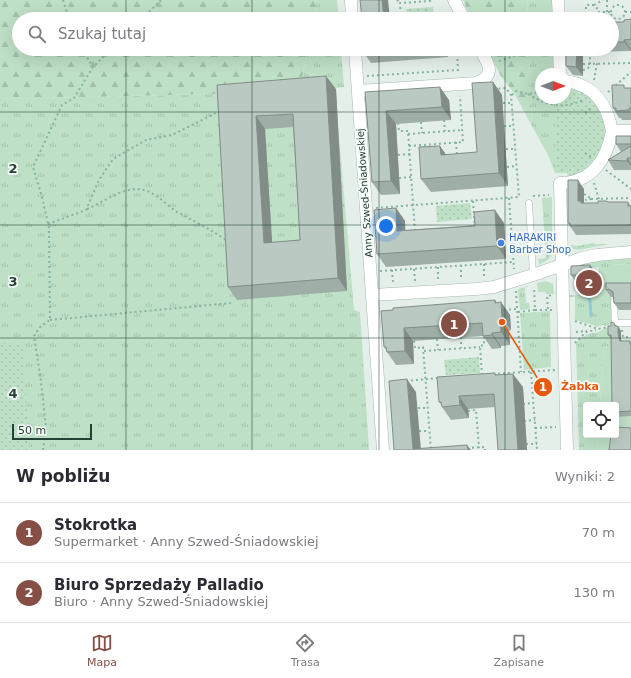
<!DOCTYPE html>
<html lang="pl">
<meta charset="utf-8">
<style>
:root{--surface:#fff;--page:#f7f7f7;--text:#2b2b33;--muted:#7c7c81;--line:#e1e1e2;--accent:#854f46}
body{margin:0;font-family:"DejaVu Sans",sans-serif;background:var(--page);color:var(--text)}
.controls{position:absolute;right:12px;bottom:12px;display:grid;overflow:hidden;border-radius:4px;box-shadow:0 4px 16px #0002}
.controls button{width:36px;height:36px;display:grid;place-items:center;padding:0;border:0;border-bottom:1px solid var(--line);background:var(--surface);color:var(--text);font:20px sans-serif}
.compass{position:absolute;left:535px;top:68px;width:36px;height:36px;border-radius:50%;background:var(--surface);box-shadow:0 4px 16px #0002;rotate:90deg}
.scale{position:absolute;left:12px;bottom:10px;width:80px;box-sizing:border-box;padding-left:4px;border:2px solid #244138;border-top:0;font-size:11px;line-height:14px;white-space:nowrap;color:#244138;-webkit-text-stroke:3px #f6fbf8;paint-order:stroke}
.you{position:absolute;left:386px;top:226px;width:14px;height:14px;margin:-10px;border:3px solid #fff;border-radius:50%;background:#1a73e8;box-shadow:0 0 0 6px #1a73e833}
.badge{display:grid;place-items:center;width:26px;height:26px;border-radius:50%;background:var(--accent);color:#fff;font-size:13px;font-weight:700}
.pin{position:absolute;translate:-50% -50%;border:2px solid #fff;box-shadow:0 1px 4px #0006}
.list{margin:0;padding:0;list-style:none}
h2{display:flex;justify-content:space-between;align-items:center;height:52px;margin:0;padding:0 16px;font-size:17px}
h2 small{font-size:13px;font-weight:400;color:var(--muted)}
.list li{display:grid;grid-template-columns:26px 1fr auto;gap:12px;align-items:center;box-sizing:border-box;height:60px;padding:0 16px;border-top:1px solid var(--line)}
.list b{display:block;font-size:15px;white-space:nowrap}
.list p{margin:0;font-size:13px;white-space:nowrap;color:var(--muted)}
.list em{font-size:13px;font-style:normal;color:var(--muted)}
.icon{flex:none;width:22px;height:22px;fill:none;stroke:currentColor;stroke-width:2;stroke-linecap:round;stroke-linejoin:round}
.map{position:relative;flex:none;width:631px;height:450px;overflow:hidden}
.search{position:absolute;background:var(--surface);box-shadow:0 4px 16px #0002;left:12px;right:12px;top:12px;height:44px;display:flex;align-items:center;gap:10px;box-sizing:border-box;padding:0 14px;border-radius:22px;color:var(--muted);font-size:15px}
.sheet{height:172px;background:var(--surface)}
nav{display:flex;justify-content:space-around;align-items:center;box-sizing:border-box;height:56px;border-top:1px solid var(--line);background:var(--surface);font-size:11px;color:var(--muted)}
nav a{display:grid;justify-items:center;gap:2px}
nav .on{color:var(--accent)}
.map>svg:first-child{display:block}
.grass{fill:url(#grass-tufts)}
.forest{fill:url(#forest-firs)}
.park{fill:url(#park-dots)}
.garden{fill:#bee0c6}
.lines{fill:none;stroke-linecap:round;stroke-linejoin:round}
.stream{stroke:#8dccd4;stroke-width:3}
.lane-casing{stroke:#a7b7b1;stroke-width:7}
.street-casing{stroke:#a7b7b1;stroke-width:13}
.path{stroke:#85b3a2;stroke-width:2;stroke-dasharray:2 3;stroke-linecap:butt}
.lane{stroke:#fff;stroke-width:6}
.street{stroke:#fff;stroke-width:12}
.wall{fill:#a0aea8;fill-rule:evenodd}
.shaded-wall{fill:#828d88}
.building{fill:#bacac3;stroke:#828d88;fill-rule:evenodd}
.grid{fill:none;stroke:#244138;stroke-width:1;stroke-opacity:0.55}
.shop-dot{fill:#3f7fe0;stroke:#f6fbf8;stroke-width:1.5}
.labels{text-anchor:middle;stroke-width:3.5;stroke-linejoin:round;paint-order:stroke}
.street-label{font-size:10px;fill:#244138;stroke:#f6fbf8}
.shop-label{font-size:10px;fill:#366cbe;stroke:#f6fbf8;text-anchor:start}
.grid-label{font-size:13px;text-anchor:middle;font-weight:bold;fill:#244138;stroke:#f6fbf8;stroke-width:3.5;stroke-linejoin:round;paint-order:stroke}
.leader{fill:none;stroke:#e8590c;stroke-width:1.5}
.callout-dot{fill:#e8590c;stroke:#f6fbf8;stroke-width:1.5}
.mark-label{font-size:12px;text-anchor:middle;font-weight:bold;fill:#fff}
.callout-label{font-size:11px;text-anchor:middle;font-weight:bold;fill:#e8590c;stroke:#f6fbf8;stroke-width:3.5;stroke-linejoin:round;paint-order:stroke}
</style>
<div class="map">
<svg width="631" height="450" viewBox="0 0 631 450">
<defs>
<pattern id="grass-tufts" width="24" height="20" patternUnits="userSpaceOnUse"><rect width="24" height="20" fill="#bee0c6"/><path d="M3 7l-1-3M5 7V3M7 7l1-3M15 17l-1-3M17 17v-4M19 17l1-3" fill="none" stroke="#a3c1ab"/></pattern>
<pattern id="forest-firs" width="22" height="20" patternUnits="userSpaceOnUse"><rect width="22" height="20" fill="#bee0c6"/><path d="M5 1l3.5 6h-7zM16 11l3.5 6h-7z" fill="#a3c1ab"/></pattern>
<pattern id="park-dots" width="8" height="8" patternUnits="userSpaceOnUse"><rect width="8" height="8" fill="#bee0c6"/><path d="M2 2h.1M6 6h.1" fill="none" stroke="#a3c1ab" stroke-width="1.8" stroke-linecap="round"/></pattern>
</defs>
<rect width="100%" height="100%" fill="#e5efea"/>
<path class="grass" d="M317,0H337L339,19H314Z
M527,0H553L554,19H528Z
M308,49H341L344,87L306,91H335L354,310L360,312L369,450H0V99L299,92Z
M529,49H554L555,74H541V98H555V173L548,155L532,126Z
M552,197V253L549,259L539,265L538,259L546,258L542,198Z
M593,243L595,244H609L578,250L573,249L569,245L578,246Z
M631,257V264L611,265V324L605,326L603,325L596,327L593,325L575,320V297H567V295H584V288H599V267L582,268L580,264L603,258Z
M546,281L553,284L554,294H546L545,292H538L537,283Z
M528,286V287H525L526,303H529L530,309L520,310L518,289Z
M550,311L551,367L524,370L520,313Z
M605,328H611L621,340L631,339V346H604L600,405H586V435H598L597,450H579L576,342L587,334L599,332Z"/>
<path class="forest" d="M0,0H317L314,19H19V49H308L299,92L0,99Z
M463,0H527L528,19H471Z
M487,49H529L532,126L514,93L501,76Z"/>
<path class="park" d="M433,7L434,19H407L406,9Z
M569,87L578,89L593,98L604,117L606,133L599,156L588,168L581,173L568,178L567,173H555V98H565V93H569Z
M470,203L472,219L437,222L436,206Z
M23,343L29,450H0V344Z
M479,357L480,373L446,375L444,360Z"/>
<path class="garden" d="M631,264V292L611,290V265Z
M604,346H615L616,405H600Z
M631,416V433L616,431V417Z
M598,435H615L613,450H597Z"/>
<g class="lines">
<path class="stream" d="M584,294L590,300L591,316"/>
<g class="lane-casing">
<path id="lane" d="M529,203L533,275
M614,301L615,322L617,323H631"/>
</g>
<g class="street-casing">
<path id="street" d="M351,0L352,19
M454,0L464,19
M558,0L559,19
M355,49L372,295L476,289L494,287L533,275L582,258L597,255L631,252
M559,49L560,74
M565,81C594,85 607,103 612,131H631
M358,91L476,83C497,75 488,63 480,49
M372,295L383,450
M567,450L560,183C592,183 607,159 612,131"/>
</g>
<path class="path" d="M63,0L69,19
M397,0L400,3
M607,0V19
M594,5L603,0
M611 12a7 7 0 1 1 14 0a7 7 0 1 1-14 0Z
M598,12H611
M625,12H631
M142,19L161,0
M401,19L400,3L430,1V0
M586,19V5C589,5 591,5 593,5C600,8 599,16 594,19
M82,49L93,67
M457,49L458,73
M499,61L534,49
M583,64L631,63
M583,70L587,69L590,66V52
M367,76L458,70
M594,80L597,63
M608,92L631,72
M528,94C548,106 561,109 584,100
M512,95L516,91L528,94L541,92
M503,103H512
M585,113L592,107
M444,120L445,131
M421,122L422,133
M398,123L399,131H408L415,232
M504,126H514
M408,134L462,130
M456,142L457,155
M409,146L463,142L460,96
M506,149H515
M585,153L591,157
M398,155L410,154
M507,167L517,166
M606,170L631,189
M399,178L411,177
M594,183L599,199
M584,194L592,199L585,200
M533,196L549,195
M509,198L514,269
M473,201L475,228
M592,205V199L631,198
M376,208L519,197L511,95L506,88L495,89
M87,209C104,202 119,189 138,189C154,190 165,204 177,212C194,221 212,230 227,241
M48,224L86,210L99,180L113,159L146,140L172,135L220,111
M484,264V277
M461,265V280
M438,267V280
M414,269L415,281
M392,270L393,283
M380,271L513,262
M516,291L521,372
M548,309L547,296L552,295
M504,310L517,309
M535,310H552
M518,312L535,310L534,287
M50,320L231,303
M575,321L598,329L609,327
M622,330L623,337H631
M576,332L587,331
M461,337V348
M437,339L438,350
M414,341L415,348L423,347L431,450
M575,343L586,332L596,330
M424,351L480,347
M531,372L537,450
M493,374L555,370
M482,375L480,346L484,345V337
M406,381L439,378
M523,404L534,403
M418,408H428
M468,411L476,410L479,448
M524,421L535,420
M535,428L556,427
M419,431H429
M526,444H537
M467,448L485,447V450
M43,450L46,428L41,381L34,336L40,327L50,320L49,228L42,197L33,167L62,105L74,98L93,67L112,49"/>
<use href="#lane" class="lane"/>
<use href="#street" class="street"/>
</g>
<path class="wall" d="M631,19V51L583,52V76L573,75L566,66V49H612V22H624Z
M364,49H447L448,57L371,63L364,53Z
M493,82L502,95L508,186L431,192L421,179L440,146L446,155L477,152Z
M217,85L336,89L347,291L237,300L228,287ZM293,127L300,240L272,243L265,129Z
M626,88H631V120H622L621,118H619L613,108Z
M365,92L449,100L451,120L396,124L400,194L381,195L372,182Z
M631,136V170H614L608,160L621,152L616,144Z
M584,189V203H598L607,201L608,202H628L631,206V234L576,235L568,223Z
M396,208L405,221V230L504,223L506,259L386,267L377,254Z
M590,265L599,278V288H580L571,275Z
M631,283V310H619L614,303L613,297H611L606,290Z
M501,302L510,315L511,330L509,331L510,345L501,346V348L492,349L483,336L413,341L414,364L396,365L387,352V351L384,347L381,311Z
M611,326H616L621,331V339L622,341L631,342V416L616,417V405L611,339L608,335Z
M495,373L497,375L523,387L527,450H498L495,407L468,409L469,418L451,420L442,407V405L439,402Z"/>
<path class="shaded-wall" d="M382,0H388L390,19H384Z
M624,40L631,49V51L624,42Z
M442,49H447L448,57Z
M577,49H581L583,52V76L576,67Z
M326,76L336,89L347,291L338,278Z
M493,82L502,95L508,186L499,173Z
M440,87L449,100L451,120L442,107Z
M386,111L396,124L400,194L391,181Z
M256,116L265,129L273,256L264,243Z
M440,146L449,159L441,155Z
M627,158L631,164V166L627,161Z
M578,180L584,189V206L578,201Z
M396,208L405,221L406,244L397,231Z
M495,210L504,223L506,259L497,246Z
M590,265L599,278V288L590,275Z
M495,300L502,311L501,302L510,315L511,330L502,317L495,303Z
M500,318L509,331L510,345L501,332Z
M614,323L618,328V326L621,331V339L623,346L620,341Z
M404,328L413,341L414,364L405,351Z
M492,333L501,346V348L492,335Z
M513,374L523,387L527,450H518Z
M407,379L416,392L421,450L413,449Z
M459,396L468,409L469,418L460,405Z
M467,445L471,450H468Z"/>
<path class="building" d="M360,0H382L384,19H362Z
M631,19V39L624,40V42H612V22H624V20Z
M364,49H421L364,53Z
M566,49H577L576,67L566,66Z
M326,76L338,278L228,287L217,85ZM293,114L300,240L264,243L256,116Z
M493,82L499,173L421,179L419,147L440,146L441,155L477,152L472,83Z
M612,85H624V88H631V108H629V110L616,111V108H613Z
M440,87L442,107L386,111L391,181L372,182L365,92Z
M616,136H631V144H616Z
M631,146V158H627V161L608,160Z
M568,180H578V201H581V203H598V201H607L608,202H628V206H631V225L570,226V223H568Z
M396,208L397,231L475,226L474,212L495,210L497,246L377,254L374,210Z
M590,265V275H571V266Z
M606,283H631V303H614L613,292L609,289L606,290Z
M495,300V303L501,302L502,317L500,318L501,332L492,333V335L483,336L482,323L404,328L405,351L387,352L386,347H384L381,311L393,310V308Z
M611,322L614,323L615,326H618V334L620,341H630V344H631V411L616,412V405H612L611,335H608V326H611Z
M495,373V375L513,374L518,450H498L494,394L459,396L460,405L442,407L441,402H439L437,377Z
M407,379L413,449L467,445L468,450H394L389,381Z
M616,427L631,428V450H609L611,435H616Z"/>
<path class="grid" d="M126,0V19M252,0V19M379,0V19M505,0V19M126,49V450M252,49V450M379,49V450M505,49V450M0,112H631M0,225H631M0,338H631"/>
<circle class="shop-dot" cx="501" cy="243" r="4"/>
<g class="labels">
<g class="street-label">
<text transform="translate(364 193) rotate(-94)" y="4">Anny Szwed-Śniadowskiej</text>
</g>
<g class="shop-label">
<text x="509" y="241">HARAKIRI<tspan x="509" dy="12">Barber Shop</tspan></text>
</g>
</g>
<g class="grid-label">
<text x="13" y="173">2</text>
<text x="13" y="286">3</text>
<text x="13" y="398">4</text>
</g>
<path class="leader" d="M502 322L543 387"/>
<g class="callout-dot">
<circle cx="502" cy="322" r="4"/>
<circle cx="543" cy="387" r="10"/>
</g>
<g class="mark-label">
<text x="543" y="391">1</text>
</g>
<g class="callout-label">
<text x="580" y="390">Żabka</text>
</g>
</svg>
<div class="controls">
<button><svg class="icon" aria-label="locate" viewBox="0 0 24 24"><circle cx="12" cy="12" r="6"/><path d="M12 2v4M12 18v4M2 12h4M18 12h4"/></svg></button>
</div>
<svg class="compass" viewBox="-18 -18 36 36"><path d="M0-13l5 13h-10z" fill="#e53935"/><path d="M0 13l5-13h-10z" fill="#7c7c81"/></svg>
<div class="scale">50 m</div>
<div class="you"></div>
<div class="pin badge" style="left:454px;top:324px">1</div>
<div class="pin badge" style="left:589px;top:283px">2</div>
<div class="search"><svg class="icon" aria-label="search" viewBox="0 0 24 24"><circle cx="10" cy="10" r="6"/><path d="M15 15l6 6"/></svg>Szukaj tutaj</div>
</div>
<section class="sheet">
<h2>W pobliżu<small>Wyniki: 2</small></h2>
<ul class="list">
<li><span class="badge">1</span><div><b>Stokrotka</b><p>Supermarket · Anny Szwed-Śniadowskiej</p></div><em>70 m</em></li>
<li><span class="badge">2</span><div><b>Biuro Sprzedaży Palladio</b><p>Biuro · Anny Szwed-Śniadowskiej</p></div><em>130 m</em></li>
</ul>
</section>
<nav>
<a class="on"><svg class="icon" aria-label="map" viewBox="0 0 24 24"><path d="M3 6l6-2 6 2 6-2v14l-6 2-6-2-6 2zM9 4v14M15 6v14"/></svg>Mapa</a>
<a><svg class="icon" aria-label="directions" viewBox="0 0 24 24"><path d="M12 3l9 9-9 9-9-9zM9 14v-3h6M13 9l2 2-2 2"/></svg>Trasa</a>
<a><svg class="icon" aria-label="saved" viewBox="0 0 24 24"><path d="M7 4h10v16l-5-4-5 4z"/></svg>Zapisane</a>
</nav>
